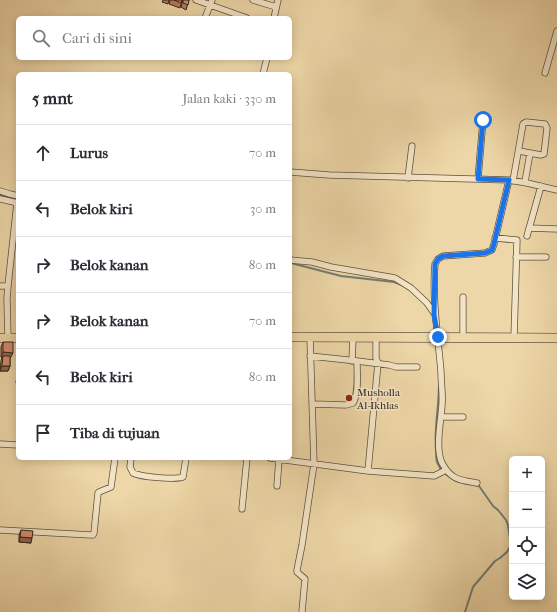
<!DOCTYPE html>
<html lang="id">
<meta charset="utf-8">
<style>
:root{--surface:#fff;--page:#f7f7f7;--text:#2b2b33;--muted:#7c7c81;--line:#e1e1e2}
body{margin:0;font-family:"IM FELL French Canon",serif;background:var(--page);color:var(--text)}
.controls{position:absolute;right:12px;bottom:12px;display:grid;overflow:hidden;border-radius:6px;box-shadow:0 2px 10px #0003}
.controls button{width:36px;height:36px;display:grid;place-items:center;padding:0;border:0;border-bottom:1px solid var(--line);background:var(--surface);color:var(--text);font:20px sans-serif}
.stop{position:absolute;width:12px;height:12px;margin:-9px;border:3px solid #1a73e8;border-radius:50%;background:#fff}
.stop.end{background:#1a73e8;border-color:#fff;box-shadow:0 1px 4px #0008}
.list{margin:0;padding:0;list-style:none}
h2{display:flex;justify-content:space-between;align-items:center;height:52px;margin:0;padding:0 16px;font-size:17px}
h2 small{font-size:13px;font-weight:400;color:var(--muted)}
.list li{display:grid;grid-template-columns:26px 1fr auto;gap:12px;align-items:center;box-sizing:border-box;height:56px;padding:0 16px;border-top:1px solid var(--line)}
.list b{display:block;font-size:15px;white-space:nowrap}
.list em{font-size:13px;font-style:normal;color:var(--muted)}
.icon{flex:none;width:22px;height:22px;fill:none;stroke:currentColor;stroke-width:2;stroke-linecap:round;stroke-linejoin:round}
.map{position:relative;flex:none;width:557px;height:612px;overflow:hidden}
.search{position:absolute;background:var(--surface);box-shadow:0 2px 10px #0003;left:16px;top:16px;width:276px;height:44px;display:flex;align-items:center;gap:10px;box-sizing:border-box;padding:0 14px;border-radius:6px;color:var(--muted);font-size:15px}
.panel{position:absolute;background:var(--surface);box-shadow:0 2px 10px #0003;left:16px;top:72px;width:276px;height:388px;border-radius:6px}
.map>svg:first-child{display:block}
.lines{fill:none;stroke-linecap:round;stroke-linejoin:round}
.stream{stroke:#707d75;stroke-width:2}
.minor-casing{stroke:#5e513f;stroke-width:7}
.primary-casing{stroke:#2f251c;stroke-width:10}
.minor{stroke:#f3e4c6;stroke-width:5.5}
.primary{stroke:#edd6a7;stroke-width:9}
.wall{fill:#b9785f;stroke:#2f251c}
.shaded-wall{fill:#96614e;stroke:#2f251c}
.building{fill:#d78b6f;stroke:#2f251c}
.route{stroke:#1a73e8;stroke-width:5}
.poi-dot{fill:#8f2418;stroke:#f3e4c6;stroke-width:1.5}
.labels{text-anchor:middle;stroke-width:3;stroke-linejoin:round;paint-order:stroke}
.poi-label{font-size:11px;fill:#2f251c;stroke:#f3e4c6;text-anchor:start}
</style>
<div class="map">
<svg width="557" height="612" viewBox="0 0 557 612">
<rect width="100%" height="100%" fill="#edd6a7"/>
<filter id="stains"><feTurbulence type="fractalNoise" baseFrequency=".005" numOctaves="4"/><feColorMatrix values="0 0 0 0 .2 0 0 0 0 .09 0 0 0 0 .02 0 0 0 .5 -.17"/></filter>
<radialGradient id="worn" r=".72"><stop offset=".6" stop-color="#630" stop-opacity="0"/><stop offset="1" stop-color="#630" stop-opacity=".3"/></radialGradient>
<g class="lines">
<path class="stream" d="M0,195L18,200
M291,263L341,276L394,282L402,285
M439,385C439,407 434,429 436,450C436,454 436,459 437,462C440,469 446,475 452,478
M465,612L473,587L495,561L500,558L507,552L511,545L508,525L506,520L498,510L493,506L479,486L475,485"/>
<g class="minor-casing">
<path id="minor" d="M196,0L247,18
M253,0L276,7
M205,18L212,0
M274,18L278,0
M545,73L557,31
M263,74L267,58
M290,172L329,175L509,180L527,183L557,190
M408,178L412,146
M478,179L483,120
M513,181L523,124L526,122L545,124L547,128L544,154L541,155L519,151
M525,182L530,153
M0,191L10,194L18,196
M0,199L18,203
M529,228L557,229
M527,236L541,186
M495,238L517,240L514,338
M516,257H546
M290,260L312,262L331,267L395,278L411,288L427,303L434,313
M0,286H8L7,299L8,338
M8,286L17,203
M463,337V297
M310,356L357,361C357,374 359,393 353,403L346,405L313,404
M352,361L353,337
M357,361L389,365L396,367H417
M441,417H463
M0,444L18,445
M131,458L130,467L133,473C141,477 175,480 183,477L186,458
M270,458L368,471L434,476L446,470
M368,471L378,363L376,358V337
M477,483C460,480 451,480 442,463C435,448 441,421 442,405C443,394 441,383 441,372C438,336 432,300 435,264L438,259L443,256L485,253L492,250L494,244L509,180
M277,486L279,459
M242,509L247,458
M0,530L91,535H93L94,533L98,493L99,492L111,487L115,458
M302,612L305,579L297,572V570L302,545L314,464L310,337"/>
</g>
<g class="primary-casing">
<path id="primary" d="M290,337L557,338
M0,338H18"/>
</g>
<use href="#minor" class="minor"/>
<use href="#primary" class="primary"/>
</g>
<path class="wall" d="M163,0H169L168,4L162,2Z
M170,0H182L180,8L169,4Z
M183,0H189L186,10L181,7Z
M3,342L11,357H10V366L8,371H0L1,361L2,357H1V347Z
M18,372V383H16L17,375Z
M21,530L31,543L19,542V535Z"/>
<path class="shaded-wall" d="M3,352L13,353L11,357H2L3,356L2,357H1Z
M2,366H10L8,371H0Z
M20,537L32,538L31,543L19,542Z"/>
<path class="building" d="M174,0H182L181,3Z
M183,0H189L188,5L183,3Z
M3,342H13V353L3,352Z
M3,356H10V366H2Z
M21,530L33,531L32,538L20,537Z"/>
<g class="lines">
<path class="route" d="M438,337L434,315L435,264L438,259L443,256L485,253L492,250L494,244L509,180L478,179L483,120"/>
</g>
<circle class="poi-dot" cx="349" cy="398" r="4"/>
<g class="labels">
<g class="poi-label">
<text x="357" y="396">Musholla<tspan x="357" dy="13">Al-Ikhlas</tspan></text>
</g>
</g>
<rect width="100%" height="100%" filter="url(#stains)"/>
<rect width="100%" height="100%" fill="url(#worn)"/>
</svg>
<div class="controls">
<button>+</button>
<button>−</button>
<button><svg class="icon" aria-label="locate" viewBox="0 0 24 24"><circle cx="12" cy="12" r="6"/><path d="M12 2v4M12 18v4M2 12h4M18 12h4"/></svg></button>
<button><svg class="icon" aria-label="layers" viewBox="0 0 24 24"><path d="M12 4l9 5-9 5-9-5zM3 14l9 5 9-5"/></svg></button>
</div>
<div class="stop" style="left:483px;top:120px"></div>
<div class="stop end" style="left:438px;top:337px"></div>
<div class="search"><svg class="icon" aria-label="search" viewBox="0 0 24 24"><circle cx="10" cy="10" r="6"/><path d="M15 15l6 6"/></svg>Cari di sini</div>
<section class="panel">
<h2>5 mnt<small>Jalan kaki · 330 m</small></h2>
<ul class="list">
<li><svg class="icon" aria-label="ahead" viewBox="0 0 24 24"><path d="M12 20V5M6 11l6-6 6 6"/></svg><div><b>Lurus</b></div><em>70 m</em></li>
<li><svg class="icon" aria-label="left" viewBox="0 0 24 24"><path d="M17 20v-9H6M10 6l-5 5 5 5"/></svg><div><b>Belok kiri</b></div><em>30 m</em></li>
<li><svg class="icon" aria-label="right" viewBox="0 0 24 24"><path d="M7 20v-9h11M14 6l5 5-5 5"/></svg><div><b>Belok kanan</b></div><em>80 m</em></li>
<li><svg class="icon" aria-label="right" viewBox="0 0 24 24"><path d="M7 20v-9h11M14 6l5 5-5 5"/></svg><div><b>Belok kanan</b></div><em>70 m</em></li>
<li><svg class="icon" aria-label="left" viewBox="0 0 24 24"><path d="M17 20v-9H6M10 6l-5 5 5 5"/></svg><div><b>Belok kiri</b></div><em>80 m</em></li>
<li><svg class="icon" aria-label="arrive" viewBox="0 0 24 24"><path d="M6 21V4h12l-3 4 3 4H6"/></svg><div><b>Tiba di tujuan</b></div></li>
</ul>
</section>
</div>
